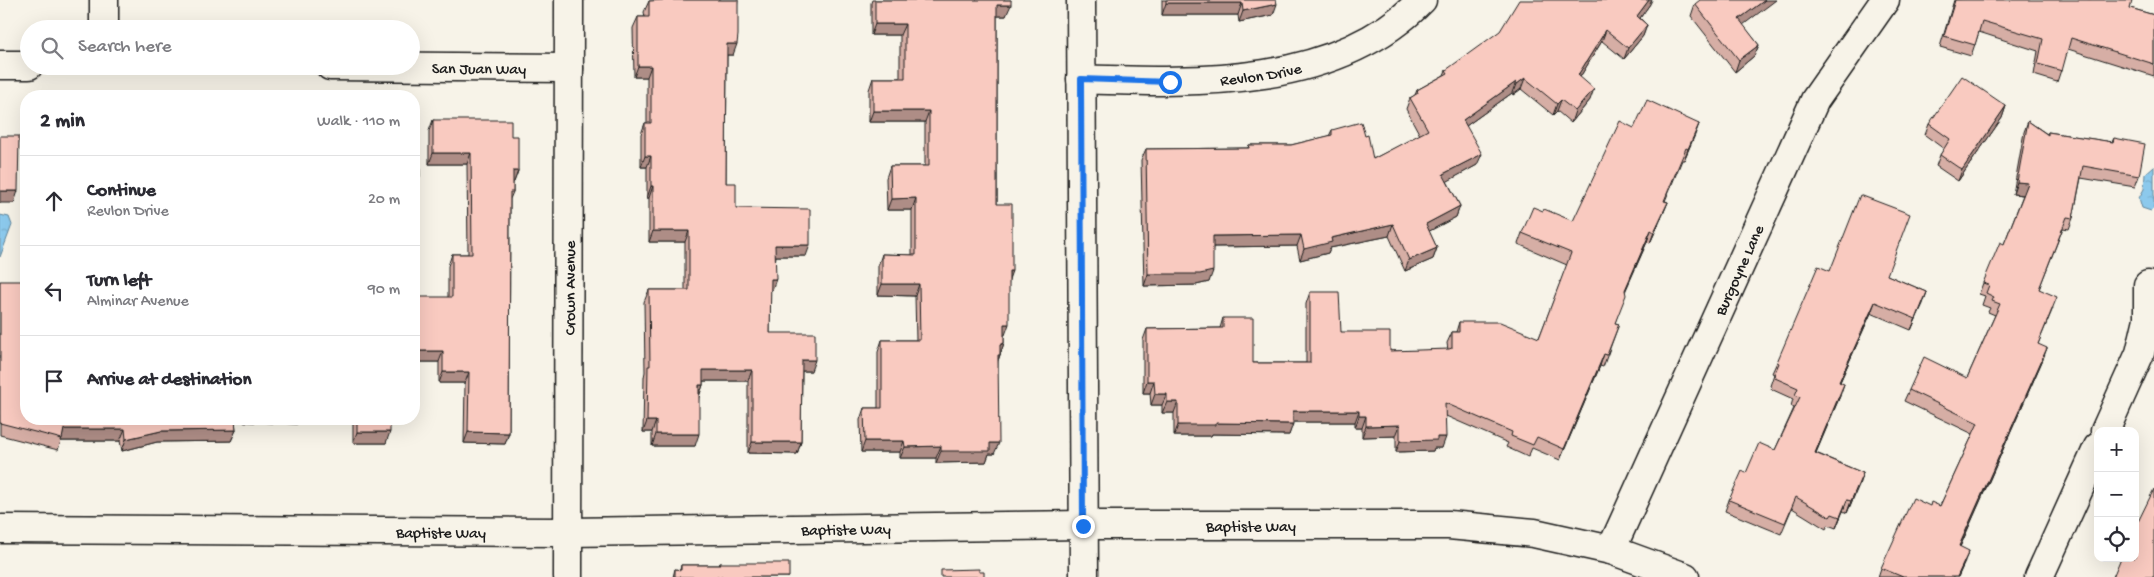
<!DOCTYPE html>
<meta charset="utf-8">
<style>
:root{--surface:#fff;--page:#f2f2f3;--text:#2b2b33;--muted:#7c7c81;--line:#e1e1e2}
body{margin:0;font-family:"Gochi Hand",sans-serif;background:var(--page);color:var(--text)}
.controls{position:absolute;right:15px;bottom:15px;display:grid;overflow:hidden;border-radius:10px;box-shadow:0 5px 20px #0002}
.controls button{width:45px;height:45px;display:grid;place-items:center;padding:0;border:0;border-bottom:1px solid var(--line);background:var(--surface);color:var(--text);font:25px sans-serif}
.stop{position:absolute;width:15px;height:15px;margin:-11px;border:4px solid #1a73e8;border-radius:50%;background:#fff}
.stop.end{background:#1a73e8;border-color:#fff;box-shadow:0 1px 5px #0008}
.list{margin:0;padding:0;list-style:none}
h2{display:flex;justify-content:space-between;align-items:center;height:65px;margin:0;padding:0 20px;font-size:21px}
h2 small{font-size:16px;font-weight:400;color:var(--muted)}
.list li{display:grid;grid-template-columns:32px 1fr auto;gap:15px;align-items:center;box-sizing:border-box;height:90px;padding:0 20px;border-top:1px solid var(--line)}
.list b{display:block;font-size:19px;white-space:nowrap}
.list p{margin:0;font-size:16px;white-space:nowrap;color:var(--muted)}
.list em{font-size:16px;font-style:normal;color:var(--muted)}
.icon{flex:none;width:28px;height:28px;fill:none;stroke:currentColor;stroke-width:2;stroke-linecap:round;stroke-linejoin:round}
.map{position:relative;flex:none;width:2154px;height:577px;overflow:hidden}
.search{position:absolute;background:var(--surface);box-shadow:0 5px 20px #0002;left:20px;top:20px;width:400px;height:55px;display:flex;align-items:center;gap:12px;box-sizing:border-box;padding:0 18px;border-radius:28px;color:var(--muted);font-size:19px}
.panel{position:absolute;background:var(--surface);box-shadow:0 5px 20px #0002;left:20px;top:90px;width:400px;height:335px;border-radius:20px}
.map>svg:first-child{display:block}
.water{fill:url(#water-ripples);stroke:#5f8499}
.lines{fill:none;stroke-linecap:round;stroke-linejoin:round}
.minor-casing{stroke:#1c1c1c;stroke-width:31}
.minor{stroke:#f7f3e8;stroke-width:28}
.wall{fill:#d6aea5;stroke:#1c1c1c}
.shaded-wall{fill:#ae8d86;stroke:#1c1c1c}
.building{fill:#f9cac0;stroke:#1c1c1c}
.route{stroke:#1a73e8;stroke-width:6}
.labels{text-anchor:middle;stroke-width:4.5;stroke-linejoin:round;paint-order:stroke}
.street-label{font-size:16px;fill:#1c1c1c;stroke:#f7f3e8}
</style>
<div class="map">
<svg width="2154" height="577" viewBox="0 0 2154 577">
<defs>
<pattern id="water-ripples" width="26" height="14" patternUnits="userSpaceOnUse" patternTransform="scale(1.25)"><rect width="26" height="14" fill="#8cc9ec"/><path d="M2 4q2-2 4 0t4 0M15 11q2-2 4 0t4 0" fill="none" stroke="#78acca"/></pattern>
</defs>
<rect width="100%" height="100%" fill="#f7f3e8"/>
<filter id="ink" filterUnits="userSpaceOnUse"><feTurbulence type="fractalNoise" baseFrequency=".02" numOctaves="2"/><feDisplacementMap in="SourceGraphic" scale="10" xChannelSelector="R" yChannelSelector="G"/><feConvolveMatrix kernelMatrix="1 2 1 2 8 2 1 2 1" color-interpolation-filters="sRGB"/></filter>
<g filter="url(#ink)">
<path class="water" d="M2154,166V208L2151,211L2142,208L2139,198L2144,189L2145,174Z
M0,215L9,217L12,225L0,257Z"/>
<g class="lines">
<g class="minor-casing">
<g id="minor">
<path d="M104,0V29"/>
<path d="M1081,0L1084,577"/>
<path d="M0,65H29"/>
<path id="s1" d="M330,66L569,68"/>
<path id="s2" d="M1081,79C1196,83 1335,89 1422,0"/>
<path d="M2105,431L2140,353L2148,319V285"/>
<path id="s3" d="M0,529L568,532L1083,525H1449L1534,533L1611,550L1685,577"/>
<path id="s4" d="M1611,550L1815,100L1885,0"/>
<path id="s5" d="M568,577L569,0"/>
<path d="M2039,577L2098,447"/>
</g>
</g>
<use href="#minor" class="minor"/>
</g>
<path class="wall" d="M660,0H738L733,55H727L726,183L736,208L806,256H776L772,290H770V333L811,371H802L801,442L797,454L748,453V381H703V385L699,396L695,446H652V432H643L644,377L645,372L644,302L649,290H685V242H649V198H647V167H641V134L645,123H647V77H634L633,28L638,17H645L644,12L649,1Z
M872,0H1011L1006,16H997V204L1009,279L1004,335V343L998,361L994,454H989L986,462L936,463V458H900V452H861L860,420L864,408H878V352L882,340H916L915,296L878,295V266L882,254L912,255V210H887L886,178L890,166H925V122H869V90L873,78H900V35H871V3Z
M1162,0H1276L1273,15L1239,22L1238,15H1162Z
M1954,0L2130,8L2154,15V76L2068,49L2057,82L2034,75L2038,51L1979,32L1971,56L1940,47Z
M1650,4L1640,18L1647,25L1643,36L1624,59L1602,41L1580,77L1590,100L1571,123L1557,111L1553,115L1521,89L1513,95L1512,93L1466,126L1477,165L1447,181L1460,206L1456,217L1429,231L1437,248L1433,259L1405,271L1389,236L1330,248L1328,253L1300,260L1297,246L1213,247L1209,282L1196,285L1144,286L1141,160L1146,149L1248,148L1249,145H1291L1329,136L1332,130L1365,136L1373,159L1420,135L1406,109L1410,98L1415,95L1417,90L1444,75L1446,70Z
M1695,4L1743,25L1759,45L1754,56L1735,72L1691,16Z
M2006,106L2002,118L1958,181L1936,166L1940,155L1944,149L1925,135L1929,124Z
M433,120L511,136L518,171L514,182H513V192L510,199L509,433L505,444L464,443L465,383H439V362H414L448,297V266L452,254H468L467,164H429V131Z
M2028,121L2047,134L2048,132L2112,142L2114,138L2139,176L2135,187L2081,178L2073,218L2069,229L2063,228L2039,289L2053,308L2038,344L2043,359L1960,547L1965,562L1958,577H1878L1881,568L1930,506H1940L1973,434L1904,401L1909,390L1967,378L1995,315L1988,312L1990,308L1982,305L1985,296L1979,294L1983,283L2004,244L2023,195L2013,194L2024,132Z
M1699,124L1684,160H1682L1665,201L1668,202L1663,214L1650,243L1647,242L1625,292L1615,323L1619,324L1603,367L1600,366L1560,460L1532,448L1528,457L1506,447L1508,443L1446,416L1442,448H1434L1433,451L1396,452V436L1362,437V428H1355V422H1293L1289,435L1212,434L1211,436H1174V413H1162V405H1151L1150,393H1143V340L1147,329L1220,328L1223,318L1253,363H1306V304L1310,292L1341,332L1390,351L1448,350L1447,343L1452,332H1456L1459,322L1539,338L1567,265L1518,244L1522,233L1543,211L1573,221L1634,128Z
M1830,271L1887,275L1927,292L1911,330L1871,313L1840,382V396L1816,453L1863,473L1847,513L1843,511L1836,528L1828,525L1826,529L1792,508L1781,534L1725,511L1729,500L1746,473L1775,450L1794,408L1791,406L1793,399L1771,389L1772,387L1770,386L1774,374L1772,373L1777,362Z
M0,281L26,419H390L386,443H353V421H298L297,424L235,421L236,430L231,441L157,442L122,451L120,441H61L58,450L0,435Z
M720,563L789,577H673L675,569L680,570L681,565H719Z"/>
<path class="shaded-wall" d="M1649,0H1652L1650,4L1633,28L1637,16Z
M1765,0H1776L1735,31L1739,19Z
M1166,3H1242L1238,15H1162Z
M1277,4L1273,15L1239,22L1243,11Z
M997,5H1011L1006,16H993Z
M875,24H905L900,35H871Z
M1647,25L1643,36L1624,59L1628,48Z
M1606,30L1602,41L1574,87L1578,75Z
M727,44H737L733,55H723Z
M1759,45L1754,56L1735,72L1739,60Z
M638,66H651L647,77H634Z
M1525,78L1521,89L1513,95L1517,84Z
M1516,82L1512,93L1459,131L1463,120Z
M1594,89L1590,100L1571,123L1575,111Z
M1561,100L1557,111L1553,115L1557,104Z
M2006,106L2002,118L1958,181L1962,170Z
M873,111H929L925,122H869Z
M1699,124L1695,135L1684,160L1688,149Z
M433,153H471L467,164H429Z
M1482,154L1477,165L1439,186L1443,174Z
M645,156H651L647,167H641Z
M513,171H518L514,182H509Z
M414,176H420L416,188H414Z
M2017,182L2028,183L2024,195L2013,194Z
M651,186H653L649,198H647Z
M0,191H18L14,203H0Z
M916,198L912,210H887L891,199Z
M1668,202L1663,214L1650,243L1654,232Z
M1460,206L1456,217L1422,235L1426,224Z
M1393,224L1389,236L1330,248L1328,253L1300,260L1304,249L1331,238Z
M1651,230L1647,242L1620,302L1625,290Z
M653,231H689L685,242H649Z
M1301,235L1297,246L1209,247L1213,236Z
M775,245H810L806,256H771Z
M1437,248L1433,259L1405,271L1409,260Z
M1009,271H1012L1008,282Z
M1213,271L1209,282L1196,285L1144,286L1148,274Z
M771,279H776L772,290H767Z
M882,284H919L915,296L878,295Z
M1927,292L1923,304L1911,330L1916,319Z
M1875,302L1871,313L1835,393L1839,382Z
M1004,324H1009L1005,335H999Z
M1004,343L996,366H994L1000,345Z
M2047,348L2043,359L1955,558L1959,546Z
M414,351H443L439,362H414Z
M1604,354L1600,366L1560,460L1564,449Z
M802,360H815L811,371H797Z
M703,370H752L748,381H699Z
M443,372H469L465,383H439Z
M1147,381H1154L1150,393H1143Z
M1844,384L1840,396L1811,464L1815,453Z
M699,385H703L699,397Z
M1155,394H1167L1162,405H1151Z
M1167,402H1178L1174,413H1162Z
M1293,411H1359L1355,422H1289Z
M1359,416H1366L1362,428H1355Z
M232,419H353V421H298L297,424L231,421Z
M647,421H656L652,432H643Z
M1215,423L1293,424L1289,435L1212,434L1211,436H1174L1178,425Z
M1400,425L1396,436L1362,437L1366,426Z
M64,429H125L120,441H61Z
M236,430L231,441L157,442L122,451L126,439L161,431Z
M357,432H390L386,443H353Z
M468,432L509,433L505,444L464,443Z
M656,434H699L695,446H652Z
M1437,437H1446L1442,448H1434L1433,451L1396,452L1400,441Z
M865,441H904L900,452H861Z
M752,442H801L797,454L748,453Z
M990,443H999L994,454H989L986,462L936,463L941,451Z
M941,446L936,458H900L905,447Z
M1863,473L1859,485L1847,513L1851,501Z
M1847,500L1843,511L1836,528L1840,517Z
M1969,551L1958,577H1957Z"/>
<path class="building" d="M664,0H738V35L737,44H727L726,183H736V208L810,209V245H775L776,279H771L770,333H815V360H802L801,442H752V370H703V385H699V434H656V421H647L648,366H650L649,290H689V231H653V186H651V156H645V123H651V66H638V17H649V1Z
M875,0H1011V5H997V204H1012V271H1009V324H1004V343L1000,345V355H998L999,443H990V451H941V446L905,447L904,441H865L864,408H882V340H920L919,284H882V254L916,255V198L891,199L890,166H929V111H873V78H905V24H875Z
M1166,0H1276L1277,4L1243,11L1242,3H1166Z
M1519,0H1649L1637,16L1647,25L1628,48L1606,30L1578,75L1594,89L1575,111L1561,100L1557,104L1525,78L1517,84L1516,82L1463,120L1482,154L1443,174L1460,206L1426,224L1437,248L1409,260L1393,224L1331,238L1332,242L1304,249L1301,235L1213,236V271L1200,274H1148L1146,149L1249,148V145H1291L1332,135V130L1361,122L1365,136L1368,135L1373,159L1428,130L1410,98L1418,93L1417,90L1448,73L1446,70L1500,31Z
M1700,0H1765L1739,19L1759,45L1739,60L1695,4Z
M1955,0H2132L2130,8L2154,15V64L2071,38L2062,71L2038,64L2043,39L1982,21L1975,45L1944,36Z
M1962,76L2006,106L1962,170L1940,155L1950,139L1929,124Z
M1647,100L1699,124L1688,149L1686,148L1664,201L1668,202L1654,232L1651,230L1625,290L1626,295L1615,323L1619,324L1607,355L1604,354L1564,449L1537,437L1533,445L1511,436L1512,432L1445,403L1446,437H1437V440L1400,441V425L1366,426V416H1359V411H1293V424L1215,423V425H1178V402H1167V394H1155L1154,381H1147V329L1223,328V318H1253V363H1310V292H1339L1341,332H1390V351L1449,349L1452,348V332H1459V322H1500L1539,338L1571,253L1522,233L1533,207L1543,211L1544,209L1573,221L1620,121L1634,128Z
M433,120H511V136H518V171H513V192H510L509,433L468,432L469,372H443V351H414V297H452V254H472L471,153H433Z
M2028,121L2048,135V132L2113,142L2114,138L2145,144L2139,176L2083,166L2073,218L2067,217L2039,289L2057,297L2038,344L2047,348L1959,546L1969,551L1957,577H1903L1881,568L1913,498L1930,506L1931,502L1940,506L1978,423L1909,390L1924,357L1967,378L2000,304L1992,301L1994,297L1986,293L1989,285L1983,283L2000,242L2004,244L2028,183L2017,182Z
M0,136H19L18,191H0Z
M414,142H419L420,176H414Z
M1860,195L1910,214L1887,275L1927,292L1916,319L1875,302L1839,382L1844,384L1815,453L1863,473L1851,501L1847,500L1840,517L1832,514L1830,517L1796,497L1785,523L1729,500L1742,471L1746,473L1759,443L1775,450L1800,397L1795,395L1798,388L1775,378L1776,376L1774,375L1779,363L1777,362L1818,266L1830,271Z
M0,281H23L26,370V419H235L236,430L161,431L126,439L125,429H64L62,439L0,423Z
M357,419H390V432H357Z
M2154,489V577H2113L2121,558H2135V528Z
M720,563H789V577H675V569L681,570V565H720Z
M979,569V572H984V577H941V570Z"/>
</g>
<g class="lines" filter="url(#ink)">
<path class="route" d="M1083,526L1081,79L1170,82"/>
</g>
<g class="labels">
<g class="street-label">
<text dy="6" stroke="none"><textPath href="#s1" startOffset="149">San Juan Way</textPath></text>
<text dy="6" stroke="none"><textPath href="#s2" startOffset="180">Revlon Drive</textPath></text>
<text dy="6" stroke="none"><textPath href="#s4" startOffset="308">Burgoyne Lane</textPath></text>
<text dy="6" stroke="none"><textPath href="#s5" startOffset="289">Crown Avenue</textPath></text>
<text dy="6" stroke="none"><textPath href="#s3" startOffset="1251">Baptiste Way</textPath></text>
<text dy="6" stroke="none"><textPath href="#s3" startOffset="846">Baptiste Way</textPath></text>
<text dy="6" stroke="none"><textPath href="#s3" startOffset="441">Baptiste Way</textPath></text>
</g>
</g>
</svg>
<div class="controls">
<button>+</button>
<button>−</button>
<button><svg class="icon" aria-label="locate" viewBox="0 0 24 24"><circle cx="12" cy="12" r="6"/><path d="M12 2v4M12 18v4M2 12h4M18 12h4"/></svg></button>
</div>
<div class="stop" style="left:1170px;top:82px"></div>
<div class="stop end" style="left:1083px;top:526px"></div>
<div class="search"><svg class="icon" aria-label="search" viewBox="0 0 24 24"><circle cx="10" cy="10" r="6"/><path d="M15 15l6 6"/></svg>Search here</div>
<section class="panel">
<h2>2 min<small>Walk · 110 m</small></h2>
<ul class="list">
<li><svg class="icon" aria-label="ahead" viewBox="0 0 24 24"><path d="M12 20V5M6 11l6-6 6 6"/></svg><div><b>Continue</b><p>Revlon Drive</p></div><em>20 m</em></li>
<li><svg class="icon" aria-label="left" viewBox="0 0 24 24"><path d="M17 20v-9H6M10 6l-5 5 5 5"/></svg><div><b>Turn left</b><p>Alminar Avenue</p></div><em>90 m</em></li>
<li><svg class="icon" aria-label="arrive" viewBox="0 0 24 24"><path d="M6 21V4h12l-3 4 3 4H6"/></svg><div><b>Arrive at destination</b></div></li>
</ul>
</section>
</div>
